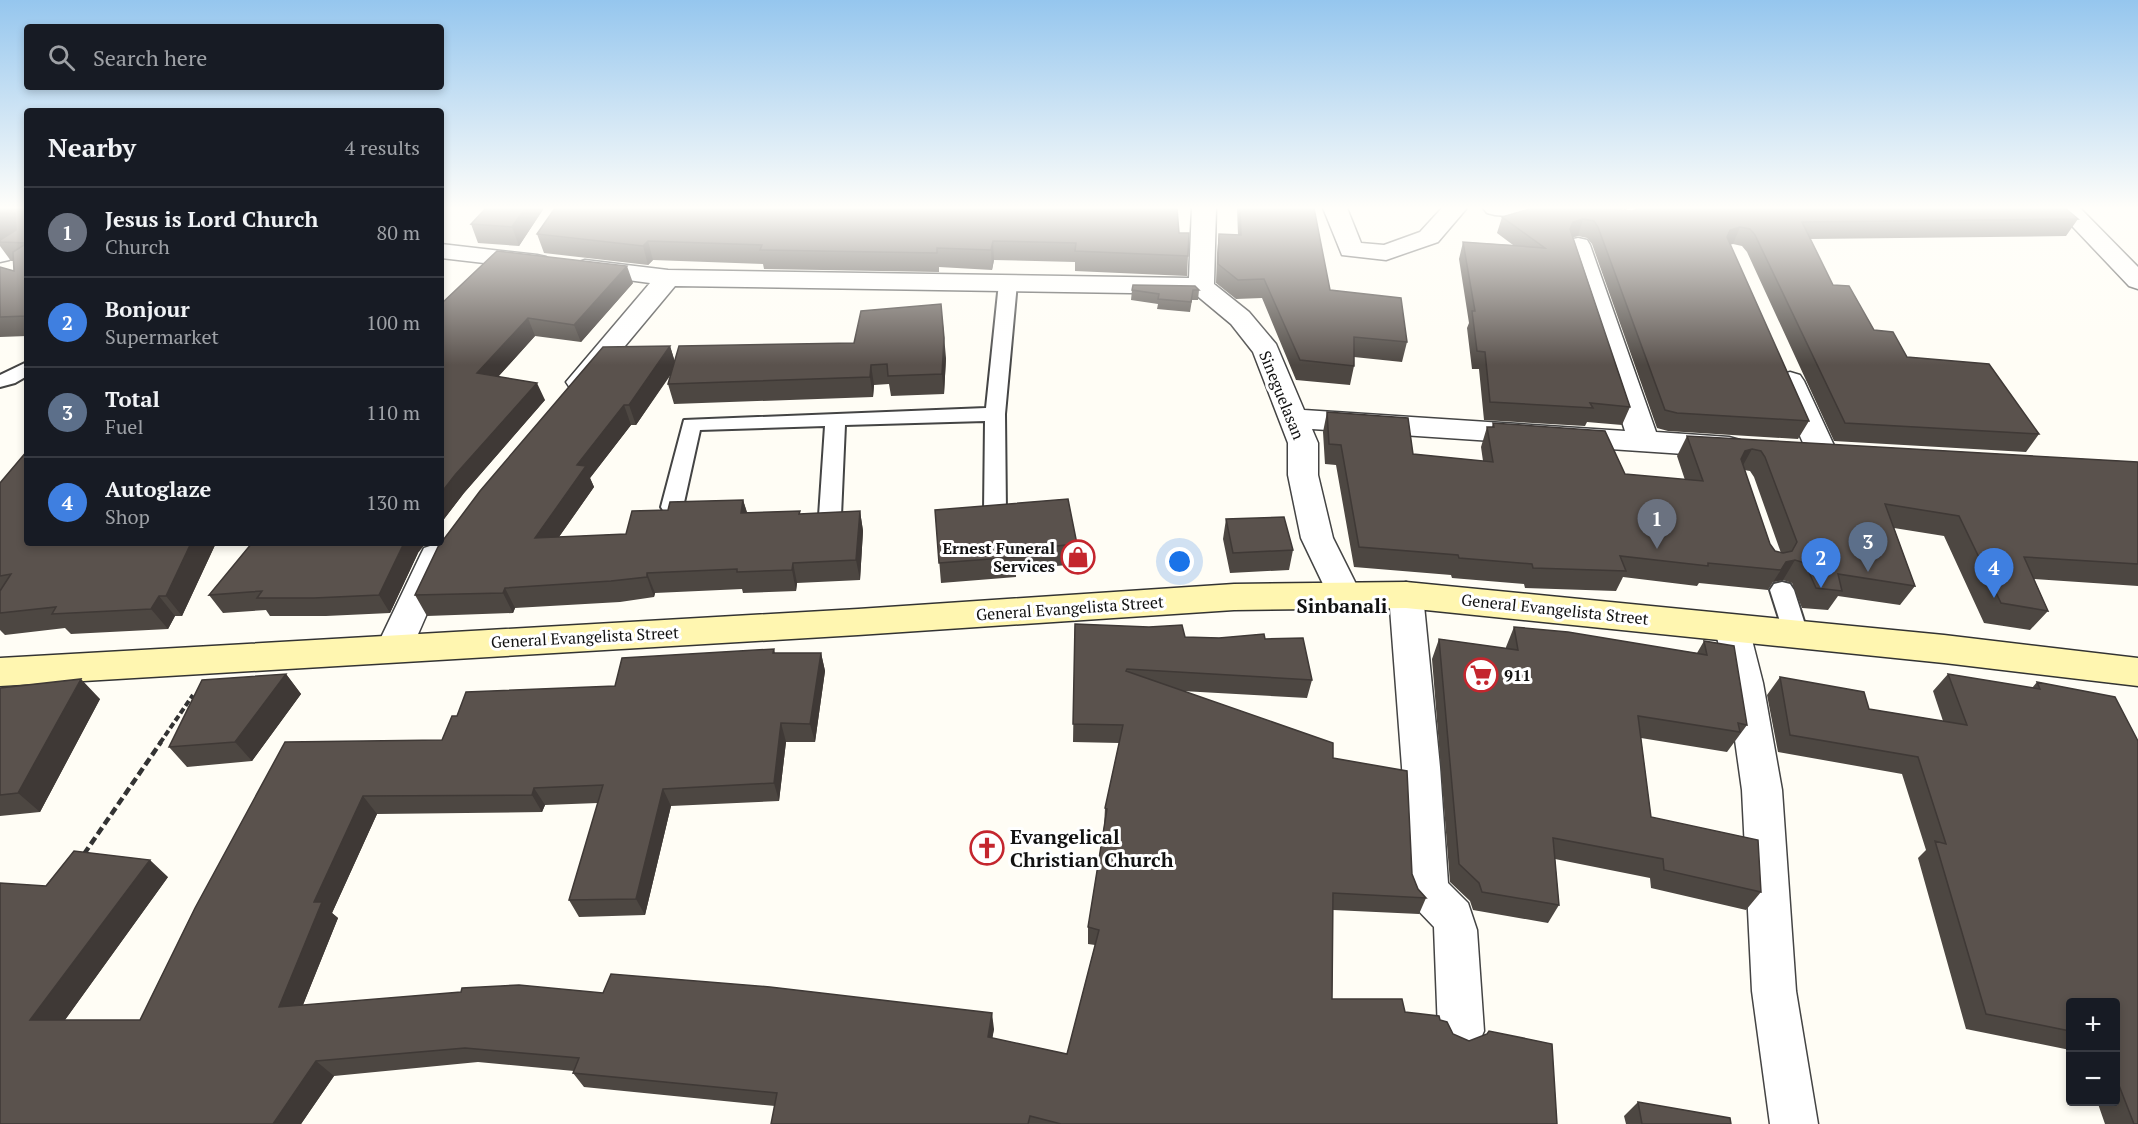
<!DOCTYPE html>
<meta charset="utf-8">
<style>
:root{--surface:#171b24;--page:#20242c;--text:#f1f3f6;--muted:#9ea1a6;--line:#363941;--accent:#c4262e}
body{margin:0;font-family:"PT Serif",serif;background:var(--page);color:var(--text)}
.controls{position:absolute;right:18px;bottom:18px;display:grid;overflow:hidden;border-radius:6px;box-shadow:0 3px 9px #0003}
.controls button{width:54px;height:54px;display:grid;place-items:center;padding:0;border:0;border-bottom:2px solid var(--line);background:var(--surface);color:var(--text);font:30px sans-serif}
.you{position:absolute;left:1180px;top:562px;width:21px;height:21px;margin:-15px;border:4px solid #fff;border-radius:50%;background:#1a73e8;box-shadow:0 0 0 9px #1a73e833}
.badge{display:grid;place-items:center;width:39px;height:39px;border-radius:50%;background:var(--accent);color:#fff;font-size:20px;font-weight:700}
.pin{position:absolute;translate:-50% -50px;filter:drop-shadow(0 2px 3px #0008)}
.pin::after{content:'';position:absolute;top:32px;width:21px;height:18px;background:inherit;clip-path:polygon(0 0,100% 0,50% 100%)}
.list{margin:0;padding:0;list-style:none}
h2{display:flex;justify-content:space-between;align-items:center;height:78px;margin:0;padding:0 24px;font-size:26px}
h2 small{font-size:20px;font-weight:400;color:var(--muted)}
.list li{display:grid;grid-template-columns:39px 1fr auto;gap:18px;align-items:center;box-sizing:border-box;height:90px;padding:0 24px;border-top:2px solid var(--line)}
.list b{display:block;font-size:22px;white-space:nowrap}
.list p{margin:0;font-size:20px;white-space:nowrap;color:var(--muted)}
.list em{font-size:20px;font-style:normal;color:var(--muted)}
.icon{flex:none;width:33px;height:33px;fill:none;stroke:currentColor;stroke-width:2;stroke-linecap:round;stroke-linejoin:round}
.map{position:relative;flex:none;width:2138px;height:1124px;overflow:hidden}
.search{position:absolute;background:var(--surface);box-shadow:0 3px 9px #0003;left:24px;top:24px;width:420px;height:66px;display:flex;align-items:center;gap:15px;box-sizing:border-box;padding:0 21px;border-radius:6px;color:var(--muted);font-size:22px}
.panel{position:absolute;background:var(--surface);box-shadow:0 3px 9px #0003;left:24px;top:108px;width:420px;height:438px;border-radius:6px}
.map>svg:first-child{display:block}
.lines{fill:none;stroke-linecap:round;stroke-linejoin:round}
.lane-casing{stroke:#444;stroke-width:4}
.street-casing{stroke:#444;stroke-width:3}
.secondary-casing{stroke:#333;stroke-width:3}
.path-far1{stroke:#333;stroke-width:4;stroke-dasharray:6 3;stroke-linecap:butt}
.path{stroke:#333;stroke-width:4.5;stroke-dasharray:8 4;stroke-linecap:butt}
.lane{fill:#fff;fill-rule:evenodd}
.street{fill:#fff;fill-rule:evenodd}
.secondary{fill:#fff6b0;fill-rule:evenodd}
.wall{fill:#4d4742;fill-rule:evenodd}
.shaded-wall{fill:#3f3936}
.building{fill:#5a524d;stroke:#3f3936;stroke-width:1.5;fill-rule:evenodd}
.labels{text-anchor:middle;stroke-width:6;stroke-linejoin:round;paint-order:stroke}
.street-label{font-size:16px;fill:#111;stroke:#fff}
.poi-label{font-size:16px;font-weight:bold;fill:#111;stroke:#fff;text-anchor:end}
.quarter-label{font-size:20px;font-weight:bold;fill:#111;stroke:#fff}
.near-poi-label{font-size:20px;font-weight:bold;fill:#111;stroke:#fff;text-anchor:start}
</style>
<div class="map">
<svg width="2138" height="1124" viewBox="0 0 2138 1124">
<rect width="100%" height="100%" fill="#fffdf5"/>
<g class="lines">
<g class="lane-casing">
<path id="lane" d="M1008,278L1014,279L1017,283L1005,414L1006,512L1003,517L995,519L987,517L984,512L985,421L845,425L841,516L838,521L830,523L822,521L819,516L825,426L700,430L683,507L680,512L672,514L664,512L661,507L684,420L986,408L999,283L1002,279Z
M27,362V376L15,383L0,387V375Z
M1782,582L1790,584L1794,590L1808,634L1804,640L1796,643L1788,640L1784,634L1770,590L1774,584Z"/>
</g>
<g class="street-casing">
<path id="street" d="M1192,208H1216L1214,284L1249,312L1276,344L1304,410L1625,431L1566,245L1569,240L1578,238L1587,240L1590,245L1656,432L1729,437L1740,440L1744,447L1740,454L1729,457L1312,429L1318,443V475L1333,538L1362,596L1357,605L1345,609L1333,605L1301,538L1288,475V443L1253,352L1231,324L1195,294L675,286L590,388L580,391L570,388L566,382L650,283L576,273L572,268L576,263L585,260L668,270L1189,278Z
M1323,208H1347L1361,243L1384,245L1420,232L1442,208H1467L1438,242L1386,260L1342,255Z
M1483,208H1579L1622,212L1629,208H1658L1654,213L1626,226L1495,215L1487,213Z
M2055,208H2080L2138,267V289L2129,286Z
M27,231V249L9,260L0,262V244L18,233Z
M441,244L537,255L546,257L549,262L546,267L537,269L441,258Z
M1790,372L1800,375L1804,381L1837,452L1833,459L1822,462L1811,459L1807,452L1776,381L1780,375Z
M436,544L448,548L452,556L412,648L406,658L394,662L382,658L376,648L420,556L424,548Z
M1406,582L1418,586L1423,595L1440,767L1448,883L1468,903L1477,930L1484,1031L1477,1047L1461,1054L1445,1047L1438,1031L1434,927L1413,905L1407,891L1402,767L1389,595L1394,586Z
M1732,615L1744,619L1749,628L1763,683L1782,790L1796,991L1818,1124H1770L1752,991L1742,790L1727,683L1715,628L1720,619Z"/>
</g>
<g class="secondary-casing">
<path id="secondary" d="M1406,582L1944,635L2138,658V686L1944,663L1406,608L1234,610L858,635L0,686V658L858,609L1234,584Z"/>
</g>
<path class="path-far1" d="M160,743L193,695"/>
<path class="path" d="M84,854L161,742"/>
<use href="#lane" class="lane"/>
<use href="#street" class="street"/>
<use href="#secondary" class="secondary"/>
</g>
<path class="wall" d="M0,208H27V336L0,337V267L14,271V261H11L0,246Z
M486,208H544L519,246L478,243L471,224Z
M1237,208H1314L1330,290L1407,342L1402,362L1354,357V366L1350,385L1296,380L1262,298L1236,299L1216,283L1217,253L1219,234L1238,235Z
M1608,208H1625L1622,210Z
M1632,211L2078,219L2066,236L1810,239L1833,285L1874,330L1907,357L2039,434L2026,452L1834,441L1747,252L1742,246L1733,244H1730L1809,421L1798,439L1668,431L1657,428L1592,244L1587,238L1578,236L1573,237L1630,407L1622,425L1587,422L1585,426L1484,420L1479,369H1472L1467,328L1469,323L1459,259L1463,242L1513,245L1497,233L1502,217Z
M1179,233L1188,256L1187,276L1075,271V262L994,260L992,270L939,267V272L764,269L763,264L653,260L648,265L544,253L537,234Z
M633,283L581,342L535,336L498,377L545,400L464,493L441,523V304Z
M1132,290H1199L1198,300H1192L1190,312L1157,309L1158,304L1131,300Z
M670,346L675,362L946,358L944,394L891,396L889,384L874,385L873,397L674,404L668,384L672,373L636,425H631L590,478L594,487L559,537L626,534L668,510L743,500L747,512L800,514L860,511L863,531L860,580L797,583L796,591L743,593L742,589L655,593L654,597L620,602L515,608L513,613L427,616L415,595Z
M1327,412L1413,454L1483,461L1481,447L1487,427H1492L1493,423L1625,474L1685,480L1677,456L1687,436L2138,462V586L2034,579L2048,611L2030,630L1984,623L1944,536L1894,528L1915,586L1900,605L1838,596L1828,610L1802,608L1792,583L1783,580L1773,582L1768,590L1699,583L1697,586L1623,577L1616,591L1525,588L1524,584L1452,578L1451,575L1354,567L1336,465L1325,464L1323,432ZM1744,470L1750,471L1754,477L1781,553L1775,551L1770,544Z
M0,483L216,543L182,616H175L168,629L71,634L65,628L5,635L0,630Z
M935,510L1077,544V564L1016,570V577L941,583Z
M1226,519L1293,550L1289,570L1230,573L1223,539Z
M418,553L390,613L326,616H270L266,610L223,613L209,595Z
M1075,624L1185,637L1265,639L1312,680L1307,698L1182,691L1333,758L1412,874L1418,889L1426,898L1419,914L1333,910L1332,999L1405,1012L1440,1020L1453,1034L1557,1124H771L775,1106L584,1087L573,1073L574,1071L478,1062L334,1076L301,1124H0L46,886L168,877L65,1020H140L195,908L442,740L457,716L615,686L774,649L775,653H821L825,671L815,742H786L779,801L671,806L645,915L579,917L569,900L598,803L545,805L542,812L377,814L332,913L338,918L303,1005L994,1029L992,1038L1067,1054L1095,945L1088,944V927L1104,826L1105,808L1119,743L1073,742Z
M1514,627L1697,653L1704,641L1747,725L1727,752L1641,738L1651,817L1761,892L1746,910L1651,888L1650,878L1555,859L1559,905L1548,923L1473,910L1470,901L1450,882L1432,659L1439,639L1506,649V647Z
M286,674L301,694L252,761L187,767L169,747Z
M1948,674L2032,688L2037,682L2115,697L2138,1124H2105L2097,1101H2115V1002H2070V1050L1966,1029L1918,858L1926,850L1902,774L1778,752L1767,695L1780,677L1869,709L1943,721L1933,691Z
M0,688L100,699L40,812L0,816Z
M1638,1102L1731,1124H1626L1624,1116Z"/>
<path class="shaded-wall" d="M525,208H544L519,246L512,227Z
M15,210L27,227L0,241V214L3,212Z
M1583,219L1578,236L1567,239L1570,229L1573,222Z
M1740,227L1733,244L1722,247L1730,230Z
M648,241L653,260L648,265L643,246Z
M993,241L994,260L992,270L991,250Z
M627,266L633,283L581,342L574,325Z
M528,318L535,336L485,391L477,373Z
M943,324L946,358L944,394L942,374Z
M670,346L676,366L636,425L629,405Z
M871,365L874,385L873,397L870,377Z
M537,383L545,400L464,493L441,523V493L455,475Z
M624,405L631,425L590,478L594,487L544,558L535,538L577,465Z
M1752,449L1741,469L1734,471L1745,451Z
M743,500L749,520L741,513Z
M860,511L863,531L860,580L856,560Z
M191,543H216L182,616L166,596Z
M404,543H426L418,553L390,613L379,595Z
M1795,560L1783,580L1773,582L1768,590L1786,562Z
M793,563L797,583L796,591L792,570Z
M647,573L655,593L654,597L647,577Z
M505,588L515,608L513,613L503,593Z
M159,596L175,616L168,629L151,609Z
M821,653L825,671L815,742L810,724Z
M286,674L301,694L252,761L235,742Z
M81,679L100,699L40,812L18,793Z
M781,723L786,742L779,801L774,783Z
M534,788L545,805L542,812L532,795Z
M663,789L671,806L645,915L636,899Z
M363,796L377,814L332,913L338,918L296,1022L279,1007L314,902Z
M150,860L168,877L54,1035L30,1020Z
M992,1013L994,1029L990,1052L988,1037Z
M316,1061L334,1076L301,1124H273Z"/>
<path class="building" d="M0,208H27V243L0,242V240L16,230L15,210L3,212L0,214Z
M486,208H525L512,227L471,224Z
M555,208H1177L1179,233H1189L1188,256L1075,251L1076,243L993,241L991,250L937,248V253L760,250L762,245L648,241L643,246L537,234Z
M1240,208H1314L1330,290L1401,298L1407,342L1354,337V366L1300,360L1264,279L1238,280L1218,264L1219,234L1241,235Z
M1533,208H1591L1632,211L1640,208H2065L2078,219L1802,222L1833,285L1849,286L1874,330L1893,332L1907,357L1989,364L2039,434L1845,423L1755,235L1750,229L1740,227L1730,230L1727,237L1809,421L1677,413L1665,410L1598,227L1594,221L1583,219L1573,222L1570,229L1630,407L1590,403L1593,408L1490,402L1485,352L1477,351L1472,311H1475L1463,242L1545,248L1502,217Z
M27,243V316L0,317V267L14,271L13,252Z
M497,251L627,266L574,325L528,318L477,373L537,383L455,475L441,493V304Z
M1133,285L1195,286L1199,290H1193L1191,302L1158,299L1159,294L1132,290Z
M941,304L944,338L942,374L888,376L887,364L871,365L870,377L668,384L679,346L854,343L861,311Z
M670,346L629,405H624L577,465L586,466L535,538L626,534L632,511L668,510L670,502L743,500L741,513L800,511L799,514L860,511L856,560L793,563L792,570L737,572V569L647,573V577L611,581L505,588L503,593L415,595L438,547L480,491L603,347Z
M1327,412L1408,418L1413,454L1493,462L1487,427H1494L1493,423L1605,431L1625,474L1703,481L1687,436L2138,462V564L2024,557L2048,611L2001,603L1959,516L1885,504L1915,586L1838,574L1842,591L1816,588L1805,563L1795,560L1786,562L1781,570L1708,563V566L1620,556L1626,571L1533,568L1532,564L1459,558L1458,555L1359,547L1341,445L1329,444ZM1752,449L1761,451L1765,457L1797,542L1792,551L1783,553L1775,551L1770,544L1741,459L1745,451Z
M27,451V543H191L166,596H159L151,609L52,614L56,607L0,613V591L11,574L0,576V483Z
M1068,499L1077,544L1014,550L1015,557L939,563L935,510Z
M1284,517L1293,550L1233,553L1226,519Z
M252,543H404L379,595L314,598H257L262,591L209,595Z
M1075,624L1149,627L1182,625L1185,637L1219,638L1264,634L1265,639L1303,638L1312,680L1127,669L1126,671L1333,743V758L1407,771L1412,874L1418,889L1426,898L1333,893L1332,999H1402L1405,1012L1439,1016L1440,1020L1447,1022L1453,1034L1469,1041L1487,1034L1489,1031L1552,1044L1557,1124H1061L1030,1116L1028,1124H771L777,1093L573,1073L579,1058L465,1048L316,1061L273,1124H0V883L46,886L74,851L150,860L30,1020H140L195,908L285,742L442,740L452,716H457L466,692L615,686L622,658L774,649L773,653H821L810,724L781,723L774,783L663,789L636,899L569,900L603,785L534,788L532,795L363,796L314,902H322L279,1007L461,992L462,988L519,985L603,993L611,974L770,987L992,1013L988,1037L1067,1054L1099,930L1088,927L1107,809L1105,808L1123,725L1073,724Z
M1514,627L1568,632L1707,655L1704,641L1734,646L1747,725L1738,723L1740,732L1638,716L1651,817L1758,840L1761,892L1664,870L1663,859L1553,838L1559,905L1482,892L1479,883L1459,864L1439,639L1518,650Z
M286,674L235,742L169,747L202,680Z
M1948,674L2040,689L2037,682L2115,697L2138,741V1124H2134L2115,1075V1002H2070V1031L1986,1014L1935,841L1946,844L1918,757L1790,735L1780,677L1864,692L1869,709L1967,725Z
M81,679L18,793L0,795V688Z
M1638,1102L1730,1118L1731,1124H1642Z"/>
<linearGradient id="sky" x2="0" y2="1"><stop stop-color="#95c6ee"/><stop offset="0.57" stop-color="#fffefa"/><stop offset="1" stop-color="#fffefa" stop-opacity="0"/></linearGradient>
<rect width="2138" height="365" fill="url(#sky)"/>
<defs>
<g id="shop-ring" transform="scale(1.725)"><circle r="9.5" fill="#fff" stroke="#c4262e" stroke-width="1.5"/><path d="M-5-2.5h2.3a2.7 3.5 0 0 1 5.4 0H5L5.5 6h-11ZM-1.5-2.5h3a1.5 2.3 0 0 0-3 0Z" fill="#c4262e"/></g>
<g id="supermarket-ring" transform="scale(1.725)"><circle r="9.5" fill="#fff" stroke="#c4262e" stroke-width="1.5"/><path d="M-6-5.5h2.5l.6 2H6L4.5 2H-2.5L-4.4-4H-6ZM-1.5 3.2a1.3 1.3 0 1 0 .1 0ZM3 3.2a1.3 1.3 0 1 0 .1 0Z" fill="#c4262e"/></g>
<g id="church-ring" transform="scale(1.725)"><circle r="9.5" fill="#fff" stroke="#c4262e" stroke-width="1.5"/><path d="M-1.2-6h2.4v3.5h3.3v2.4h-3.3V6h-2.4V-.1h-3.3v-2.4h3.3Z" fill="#c4262e"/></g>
</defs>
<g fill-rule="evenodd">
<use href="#shop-ring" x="1078" y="557"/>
<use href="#supermarket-ring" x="1481" y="675"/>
<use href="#church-ring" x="987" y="848"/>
</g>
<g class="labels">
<g class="street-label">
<text transform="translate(1282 395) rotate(68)" y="6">Sineguelasan</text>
<text transform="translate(1070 608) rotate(-4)" y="6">General Evangelista Street</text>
<text transform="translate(1555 609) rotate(6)" y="6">General Evangelista Street</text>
<text transform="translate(585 637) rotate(-3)" y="6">General Evangelista Street</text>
</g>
<g class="poi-label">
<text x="1055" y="554">Ernest Funeral<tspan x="1055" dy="18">Services</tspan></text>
<text x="1504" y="681" text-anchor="start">911</text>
</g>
<g class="quarter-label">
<text x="1342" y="613">Sinbanali</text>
</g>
<g class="near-poi-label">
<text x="1010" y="844">Evangelical<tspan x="1010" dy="23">Christian Church</tspan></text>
</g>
</g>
</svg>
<div class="controls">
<button>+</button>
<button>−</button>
</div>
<div class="you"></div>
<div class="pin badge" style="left:1657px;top:549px;background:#6b7280">1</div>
<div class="pin badge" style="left:1821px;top:588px;background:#3f7fe0">2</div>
<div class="pin badge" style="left:1868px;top:572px;background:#5c6f8a">3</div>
<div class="pin badge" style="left:1994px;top:598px;background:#3f7fe0">4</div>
<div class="search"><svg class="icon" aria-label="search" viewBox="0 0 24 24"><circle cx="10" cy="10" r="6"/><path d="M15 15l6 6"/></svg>Search here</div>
<section class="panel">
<h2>Nearby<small>4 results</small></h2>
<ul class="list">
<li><span class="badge" style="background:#6b7280">1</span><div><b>Jesus is Lord Church</b><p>Church</p></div><em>80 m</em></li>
<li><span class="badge" style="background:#3f7fe0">2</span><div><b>Bonjour</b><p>Supermarket</p></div><em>100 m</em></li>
<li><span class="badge" style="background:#5c6f8a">3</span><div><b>Total</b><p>Fuel</p></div><em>110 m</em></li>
<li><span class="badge" style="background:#3f7fe0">4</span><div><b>Autoglaze</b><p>Shop</p></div><em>130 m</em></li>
</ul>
</section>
</div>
